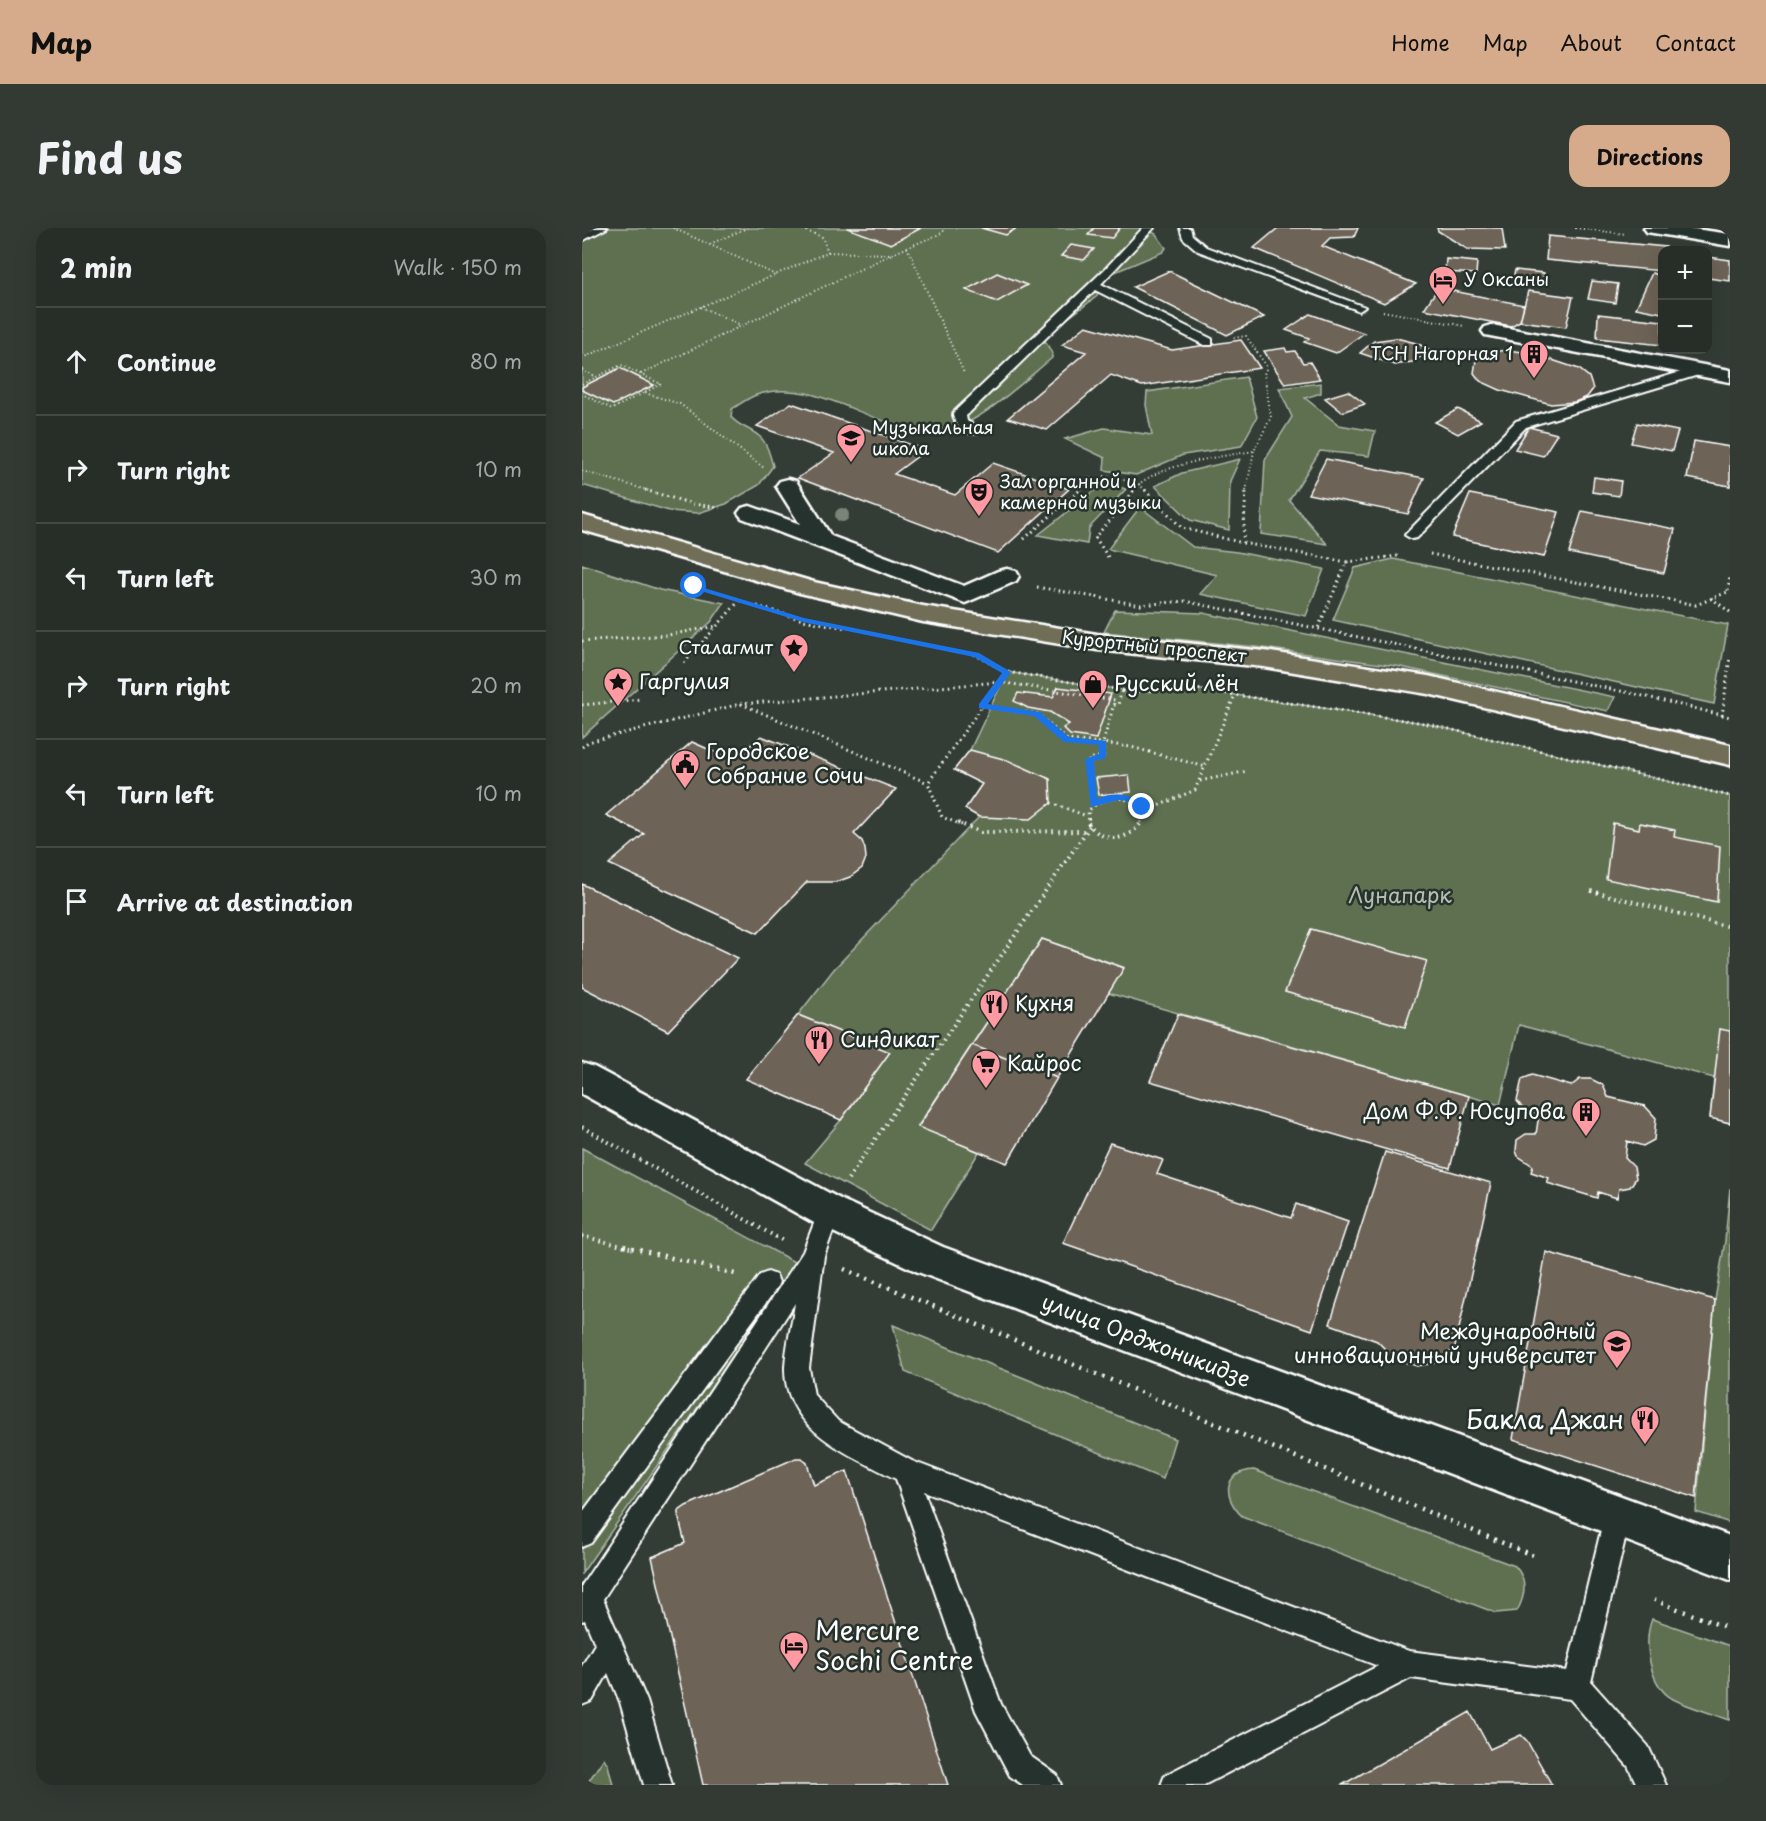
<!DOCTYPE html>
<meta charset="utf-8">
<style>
:root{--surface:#272e28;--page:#333a34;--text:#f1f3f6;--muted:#a4a8a8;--line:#434a45;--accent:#d6ab8b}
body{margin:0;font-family:"Playpen Sans",sans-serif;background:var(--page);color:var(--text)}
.controls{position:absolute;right:18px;top:18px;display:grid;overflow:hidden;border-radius:12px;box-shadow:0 6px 24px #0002}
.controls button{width:54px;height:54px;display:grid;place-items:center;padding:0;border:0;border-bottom:2px solid var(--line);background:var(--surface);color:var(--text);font:30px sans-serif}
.stop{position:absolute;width:18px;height:18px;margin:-14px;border:4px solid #1a73e8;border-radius:50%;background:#fff}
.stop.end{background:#1a73e8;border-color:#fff;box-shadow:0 2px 6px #0008}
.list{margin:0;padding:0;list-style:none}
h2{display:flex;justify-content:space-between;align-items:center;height:78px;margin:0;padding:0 24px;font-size:26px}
h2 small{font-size:20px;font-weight:400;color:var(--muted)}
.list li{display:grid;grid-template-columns:39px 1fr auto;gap:18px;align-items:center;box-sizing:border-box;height:108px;padding:0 24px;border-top:2px solid var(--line)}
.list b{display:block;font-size:22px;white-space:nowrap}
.list em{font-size:20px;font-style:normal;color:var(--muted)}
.icon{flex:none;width:33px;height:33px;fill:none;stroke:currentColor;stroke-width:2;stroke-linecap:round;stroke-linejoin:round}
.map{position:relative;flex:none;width:1148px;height:1557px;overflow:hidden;border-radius:18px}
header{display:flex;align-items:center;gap:36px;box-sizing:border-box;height:84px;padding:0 30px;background:var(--accent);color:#111}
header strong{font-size:28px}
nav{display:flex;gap:33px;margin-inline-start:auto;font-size:21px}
.intro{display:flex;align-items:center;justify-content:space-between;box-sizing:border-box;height:144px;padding:0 36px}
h1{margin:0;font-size:42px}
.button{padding:15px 27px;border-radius:18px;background:var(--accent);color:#111;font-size:21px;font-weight:700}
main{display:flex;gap:36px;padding:0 36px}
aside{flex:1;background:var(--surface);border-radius:18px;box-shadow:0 6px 24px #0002}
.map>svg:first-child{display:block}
.green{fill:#5e6f51;stroke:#aeb7a8;stroke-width:1.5}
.building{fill:#6d6357;stroke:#fff;stroke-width:1.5}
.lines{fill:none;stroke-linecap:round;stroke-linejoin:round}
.lane-casing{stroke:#fff;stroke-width:4}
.street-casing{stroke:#fff;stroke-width:5}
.secondary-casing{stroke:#fff;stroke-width:5}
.primary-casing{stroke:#fff;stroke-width:5}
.path-far3{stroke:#fff;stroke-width:2;stroke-dasharray:1 3;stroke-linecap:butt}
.path-far2{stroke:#fff;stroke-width:3;stroke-dasharray:1.5 4;stroke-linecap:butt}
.path-far1{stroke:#fff;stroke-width:4;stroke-dasharray:1.5 4.5;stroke-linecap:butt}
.path{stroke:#fff;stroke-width:4.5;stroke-dasharray:2 6;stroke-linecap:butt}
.lane{fill:#26332d;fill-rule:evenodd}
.street{fill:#26332d;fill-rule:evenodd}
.secondary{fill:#26332d;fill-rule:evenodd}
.primary{fill:#716e59;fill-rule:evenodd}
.tree{fill:#7c8479}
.route{fill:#1a73e8}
.labels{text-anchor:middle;stroke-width:5;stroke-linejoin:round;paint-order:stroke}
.far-poi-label{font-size:18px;fill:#fff;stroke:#26332d;text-anchor:start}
.far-street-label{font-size:18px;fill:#fff;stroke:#26332d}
.poi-label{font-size:21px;fill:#fff;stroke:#26332d;text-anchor:start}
.park-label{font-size:21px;fill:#b7beb1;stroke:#26332d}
.street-label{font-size:21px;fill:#fff;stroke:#26332d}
.near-poi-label{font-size:26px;fill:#fff;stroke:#26332d;text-anchor:end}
</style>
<header>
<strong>Map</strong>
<nav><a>Home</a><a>Map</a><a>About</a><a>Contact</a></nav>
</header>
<div class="intro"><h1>Find us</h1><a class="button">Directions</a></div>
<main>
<aside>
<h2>2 min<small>Walk · 150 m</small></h2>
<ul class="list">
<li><svg class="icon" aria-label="ahead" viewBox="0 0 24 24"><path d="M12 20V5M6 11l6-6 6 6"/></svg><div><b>Continue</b></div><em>80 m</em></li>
<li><svg class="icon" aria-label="right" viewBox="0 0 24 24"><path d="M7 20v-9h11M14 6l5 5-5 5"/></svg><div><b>Turn right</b></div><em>10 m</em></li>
<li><svg class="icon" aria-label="left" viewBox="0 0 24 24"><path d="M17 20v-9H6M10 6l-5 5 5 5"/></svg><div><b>Turn left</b></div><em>30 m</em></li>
<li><svg class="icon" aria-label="right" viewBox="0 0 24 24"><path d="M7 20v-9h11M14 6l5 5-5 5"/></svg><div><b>Turn right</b></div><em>20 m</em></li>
<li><svg class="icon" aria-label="left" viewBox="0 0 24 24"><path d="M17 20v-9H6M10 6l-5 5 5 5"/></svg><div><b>Turn left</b></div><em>10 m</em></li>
<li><svg class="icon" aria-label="arrive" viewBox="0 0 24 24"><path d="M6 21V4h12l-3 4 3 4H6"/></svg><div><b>Arrive at destination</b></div></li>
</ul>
</aside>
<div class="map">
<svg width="1148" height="1557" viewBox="0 0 1148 1557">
<rect width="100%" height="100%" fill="#343d35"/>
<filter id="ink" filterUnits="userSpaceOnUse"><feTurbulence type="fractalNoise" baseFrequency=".0167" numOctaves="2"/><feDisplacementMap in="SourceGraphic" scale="12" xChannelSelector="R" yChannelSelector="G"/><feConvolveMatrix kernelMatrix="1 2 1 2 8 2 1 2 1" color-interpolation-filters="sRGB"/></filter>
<g filter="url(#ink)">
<path class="green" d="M0,0H562L574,6L584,20L581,24L533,44L522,52L514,69L465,106L463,113L470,125V130C444,151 404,190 374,199C305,220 243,144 174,167C166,170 158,176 150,181L149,189C157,199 168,200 177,208C185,214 188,228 191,238L177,257L144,276L116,285L87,283L0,257Z
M664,149L675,189L659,218L601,227L554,247L522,242L523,230L483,211L522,200L570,207L564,177L565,164Z
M739,155V165L723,170L757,197L793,203L787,228L738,223L707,272L745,316L679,306L683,232L710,189L697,160Z
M658,231L648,253L647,302L608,292L573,258L600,245Z
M507,250L544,261L507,300L505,316L456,307L513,262Z
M558,279L611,319L655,324L742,341L724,388L618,366L635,347L526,321Z
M811,331L1146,397L1132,476L751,392L773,340Z
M0,336L78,362L142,375L129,394L0,509Z
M533,382L621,385L1033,469L1026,483L814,438L674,419L522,404Z
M425,444L553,464L606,460L842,495L1148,568V895L1128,890L1132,850L937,797L918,877L526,765L541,739L460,711L336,898L397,924L349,1002L223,935L259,892L307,824L216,787L252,741L397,589L383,581L400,556L372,542L388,522Z
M0,920L216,1036L0,1345Z
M1148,960V1295L1114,1284L1133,1072L1143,1013Z
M311,1097L593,1211L581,1251L323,1144Z
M672,1242L933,1338C946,1352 944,1367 935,1383L914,1385L660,1288C640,1269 641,1244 672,1242Z
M1070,1391L1148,1418V1492C1130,1485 1109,1480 1091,1471C1067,1458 1061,1414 1070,1391Z
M22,1530L26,1537L31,1557H4Z"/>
<path class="building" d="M265,0H339L309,16Z
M399,0H435L424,7Z
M512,0H538L530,10L506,7Z
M696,0H776L772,9L748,10L740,18L834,56L802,75L672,20Z
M855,0H920L923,22L885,21L856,3Z
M966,8L1084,19V22H1080V43L964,32Z
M489,17L512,21L502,32L479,28Z
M1126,29L1148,32V53L1126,50Z
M864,31L895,34L894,46L863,44Z
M933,42L962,45L961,55L931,52Z
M587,43L682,89L645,107L551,59Z
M415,45L445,57L415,74L384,62Z
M1070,45L1080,48V85L1054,80Z
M1010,53L1036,56L1033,75L1006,71Z
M856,60L942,77L938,93L929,98L842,81Z
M946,63L991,69L984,99L938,93Z
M728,86L782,105L754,125L722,114L727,110L704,102Z
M1016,86L1080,93V117L1015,110Z
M504,98L590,122L659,112L678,140L560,158L529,147L465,202L426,190L504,124L480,117Z
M814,110L834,115L847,121L842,127L830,134L813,137L778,125L792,113Z
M703,120L705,124L713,123L721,135L728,134L738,151L703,156L682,123Z
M925,122L949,125L997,141L1007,149L1011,161L1005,169L993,174L969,176L918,162L898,153L892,145L894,132L910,124Z
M38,140L72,157L31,177L0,162V159Z
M766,163L783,176L760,184L743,170Z
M209,175L344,222L312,246L373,267L411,235L487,261L416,325L216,250L252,225L175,198Z
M876,181L899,193L876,206L853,194Z
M1055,195L1096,203L1090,223L1049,215Z
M947,199L975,206L961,228L933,221Z
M1112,213L1148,219V258L1105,250Z
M744,231L842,250L826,286L726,266Z
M1012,249L1039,253L1037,268L1010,264Z
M888,266L977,284L962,329L870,309Z
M1000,283L1093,301L1082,345L987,325Z
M476,459L529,466L514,511L488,507L481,500L487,496L468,484L446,480L432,473L436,465L471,469Z
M179,508L314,561L272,606L280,613L283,621L284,630L280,640L268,649L254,654H225L176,705L27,636L62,606L24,587L110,514L151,532Z
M388,522L425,532L468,551L469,575L449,591L397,589L383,581L400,556L372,542Z
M547,547L549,564L517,567L514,550Z
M1031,595L1057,601L1058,595L1093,602L1092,609L1138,618L1135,674L1024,651Z
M0,656L156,730L86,803L0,759Z
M729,701L845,733L823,799L703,764Z
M460,711L542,740L475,850L390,817Z
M596,786L887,868L868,940L568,853Z
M216,787L308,824L259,892L164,851Z
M1138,801L1148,803V895L1128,890Z
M390,817L475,850L425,935L336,899Z
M950,847L989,858L998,851H1009L1021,857L1026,869L1063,878L1074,890L1072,912L1061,918L1045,913L1043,930L1052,939L1054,950L1048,959L1037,961L1035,970L1016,964L1015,970L965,955L967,950L949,944L951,938L936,928L934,923L935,912L944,906H954L957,886L943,883L935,873L940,851Z
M528,915L581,932L575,946L709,990L714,976L766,994L730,1102L481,1015Z
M803,924L909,955L873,1119L859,1134L835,1138L813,1131L795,1113L748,1096Z
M964,1024L1133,1072L1114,1270L931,1211Z
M214,1230H220L225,1235L232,1257L265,1243L366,1557H121L70,1329L103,1315L97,1291V1283L104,1278Z
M888,1484L908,1521L939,1507L945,1513L970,1557H760Z"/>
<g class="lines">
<g class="lane-casing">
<path id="lane" d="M12,0H25L0,13V6Z
M561,0H572L519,56L630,111V117H622L513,62L384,188L385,193L398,202L396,205C383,208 373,198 371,187L372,184L523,41Z
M598,0H608L610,7L624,19L783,79L777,83L773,81L616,23L601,10Z
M1119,138L1125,142L1123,145L944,199L835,310L830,311L823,307L934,193Z
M247,974L255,977L258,984L242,1028L227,1140L232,1167L256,1193L330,1233L827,1423L985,1443L1022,1290L1026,1281L1035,1277L1044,1281L1048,1290L1009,1454L1066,1518L1084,1557H1055L1046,1538L988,1471L829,1450L622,1557H579L583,1547L796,1438L342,1263L419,1476L448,1528L475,1547L479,1557H441L428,1548L394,1483L314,1251C267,1226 202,1202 203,1139C204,1118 210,1096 213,1075L21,1371L65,1473L90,1557H62L38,1474L26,1445L10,1473L0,1477V1438L13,1416L3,1392L0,1393V1357L221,1024L239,977Z
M186,1044L194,1047L197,1054L194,1061L9,1315L0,1319V1285L178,1047Z"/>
</g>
<g class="street-casing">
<path id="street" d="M1062,0H1106L1148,6V18L1071,5L1065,4Z
M910,97L1148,142V154L903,107L900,103L903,99Z
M206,251L214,253L249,308L382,358L416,343L425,341L434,343L437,348L434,353L383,375L160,290L156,285L160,280L168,278L218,296L194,258L198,253Z"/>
</g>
<g class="secondary-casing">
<path id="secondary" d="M0,835L12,839L260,972L361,1019L1148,1308V1352L336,1044L234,996L0,866Z"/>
</g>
<g class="primary-casing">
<path id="primary" d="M0,287L232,354L341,378L515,406L682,423L846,448L1148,517V537L846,466L682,439L515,422L341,394L218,365L0,302Z"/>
</g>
<path class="path-far3" d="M91,0L194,47
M217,0L240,9L246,24
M993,0L1044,6
M128,16L165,0
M325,19L382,145
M119,79L159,97
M801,83L882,98
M0,130L246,24L310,26L360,5L363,0
M0,142L14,149
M59,146L310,26
M0,156L39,137L79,156L30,181L0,166
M63,165L98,176L182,240
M0,243L68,263
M522,248L556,255L564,263
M494,252L501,259L496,263
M551,263C568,237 641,228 672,223L689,189L682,146L685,139L664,108L651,110
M664,263L672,223"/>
<path class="path-far2" d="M63,262L111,276L138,280
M563,262L600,300L661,315L765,334L736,400
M442,311L498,262
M661,315L664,262
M848,326L1114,377L1148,363
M526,329L513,309L540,279L552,262
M765,334L816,328
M455,359L559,377L602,373L1053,466L1148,489
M1146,363L1148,348
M1129,370L1148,384
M175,378L221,392L264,400
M0,413L86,407L135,398
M392,426L425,444L553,464L606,460L842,495L1148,568
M102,435L158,372
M159,476L346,555
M0,477L59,471
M532,477H536L540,462
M400,478L455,486L485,512L521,515V528L507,531L512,577
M1140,488L1148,429
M0,519L6,514L158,476L417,454L425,444
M618,553L666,543
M469,575L505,588
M562,584L613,562L653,467
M380,597L360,589L346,555L417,454L533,472L521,515L549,519L624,539
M507,597L506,583C522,567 546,565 562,583L558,597"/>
<path class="path-far1" d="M376,595L399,604L504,603
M506,595C520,615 544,615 559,595
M1009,663L1148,699
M0,899L203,1014
M266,951L508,598
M0,1008L48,1020"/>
<path class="path" d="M42,1018L153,1046
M262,1041L952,1328
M1072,1372L1148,1401"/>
<use href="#lane" class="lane"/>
<use href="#street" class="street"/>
<use href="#secondary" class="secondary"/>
<use href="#primary" class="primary"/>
</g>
<circle class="tree" cx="260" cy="287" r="7"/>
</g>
<path class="route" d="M109,356L222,390L397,425L429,444L406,476L458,484L487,509L524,513V530L512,533L515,571C533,563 551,566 564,579L560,583L545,573L537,572L509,579L503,531L517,526V517L482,514L452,488L397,480V476L420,445L392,429L221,394L109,360Z"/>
<defs>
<g id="hotel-pin" transform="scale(1.5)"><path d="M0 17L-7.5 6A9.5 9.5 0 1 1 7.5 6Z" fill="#ff9aa2" stroke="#26332d"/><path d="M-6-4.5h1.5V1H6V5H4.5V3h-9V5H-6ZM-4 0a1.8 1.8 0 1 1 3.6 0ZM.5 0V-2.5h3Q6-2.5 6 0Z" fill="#111"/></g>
<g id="building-pin" transform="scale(1.5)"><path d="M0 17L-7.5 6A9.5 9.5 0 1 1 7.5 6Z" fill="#ff9aa2" stroke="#26332d"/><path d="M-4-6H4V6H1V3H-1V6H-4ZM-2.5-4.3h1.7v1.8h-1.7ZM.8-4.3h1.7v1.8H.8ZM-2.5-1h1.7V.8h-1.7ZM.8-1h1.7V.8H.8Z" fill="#111"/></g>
<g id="school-pin" transform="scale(1.5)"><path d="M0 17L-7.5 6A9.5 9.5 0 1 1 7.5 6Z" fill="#ff9aa2" stroke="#26332d"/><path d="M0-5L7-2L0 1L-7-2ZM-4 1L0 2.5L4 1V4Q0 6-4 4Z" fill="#111"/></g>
<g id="theatre-pin" transform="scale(1.5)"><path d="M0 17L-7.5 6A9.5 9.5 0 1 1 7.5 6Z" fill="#ff9aa2" stroke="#26332d"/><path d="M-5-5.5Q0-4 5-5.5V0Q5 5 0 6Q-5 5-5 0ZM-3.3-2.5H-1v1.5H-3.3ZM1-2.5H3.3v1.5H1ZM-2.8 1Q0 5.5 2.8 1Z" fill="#111"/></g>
<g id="sight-pin" transform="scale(1.5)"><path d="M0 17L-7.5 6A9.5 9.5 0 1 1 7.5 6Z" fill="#ff9aa2" stroke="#26332d"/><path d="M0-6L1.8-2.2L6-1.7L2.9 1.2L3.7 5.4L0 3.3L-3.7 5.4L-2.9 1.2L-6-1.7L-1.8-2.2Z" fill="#111"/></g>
<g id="shop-pin" transform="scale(1.5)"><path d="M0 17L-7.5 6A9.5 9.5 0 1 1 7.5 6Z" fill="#ff9aa2" stroke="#26332d"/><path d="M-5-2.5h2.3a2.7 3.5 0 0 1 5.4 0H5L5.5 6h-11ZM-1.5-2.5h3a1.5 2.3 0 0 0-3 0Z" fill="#111"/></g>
<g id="civic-pin" transform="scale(1.5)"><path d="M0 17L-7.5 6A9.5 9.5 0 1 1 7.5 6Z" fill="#ff9aa2" stroke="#26332d"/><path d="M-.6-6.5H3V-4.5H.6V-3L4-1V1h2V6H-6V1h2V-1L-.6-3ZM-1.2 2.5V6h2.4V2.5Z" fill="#111"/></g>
<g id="restaurant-pin" transform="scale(1.5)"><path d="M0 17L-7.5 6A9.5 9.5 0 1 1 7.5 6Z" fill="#ff9aa2" stroke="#26332d"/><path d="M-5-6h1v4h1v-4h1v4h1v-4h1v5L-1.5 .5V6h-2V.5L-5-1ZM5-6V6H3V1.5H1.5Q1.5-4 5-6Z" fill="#111"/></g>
<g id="supermarket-pin" transform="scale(1.5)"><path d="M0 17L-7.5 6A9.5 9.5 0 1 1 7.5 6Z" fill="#ff9aa2" stroke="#26332d"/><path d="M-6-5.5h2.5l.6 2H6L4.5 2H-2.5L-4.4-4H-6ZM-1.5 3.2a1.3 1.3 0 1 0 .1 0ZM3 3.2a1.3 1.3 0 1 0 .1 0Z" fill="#111"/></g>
<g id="university-pin" transform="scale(1.5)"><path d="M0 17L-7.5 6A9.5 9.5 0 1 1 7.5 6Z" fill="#ff9aa2" stroke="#26332d"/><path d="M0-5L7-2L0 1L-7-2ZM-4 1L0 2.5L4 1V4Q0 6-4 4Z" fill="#111"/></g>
</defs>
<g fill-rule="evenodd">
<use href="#hotel-pin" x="861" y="52"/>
<use href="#building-pin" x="952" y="126"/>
<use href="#school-pin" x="269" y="210"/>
<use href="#theatre-pin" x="397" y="264"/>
<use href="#sight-pin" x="212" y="420"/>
<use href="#sight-pin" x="36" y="454"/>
<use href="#shop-pin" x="511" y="456"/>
<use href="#civic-pin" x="103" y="536"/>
<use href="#restaurant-pin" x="412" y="776"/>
<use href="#restaurant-pin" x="237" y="812"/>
<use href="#supermarket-pin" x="404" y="836"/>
<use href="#building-pin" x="1004" y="884"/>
<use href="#university-pin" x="1035" y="1116"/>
<use href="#restaurant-pin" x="1063" y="1192"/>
<use href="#hotel-pin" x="212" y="1418"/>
</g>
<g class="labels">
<g class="far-poi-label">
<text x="882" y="58">У Оксаны</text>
<text x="931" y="132" text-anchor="end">ТСН Нагорная 1</text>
<text x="290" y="206">Музыкальная<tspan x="290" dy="21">школа</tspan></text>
<text x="418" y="260">Зал органной и<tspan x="418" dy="21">камерной музыки</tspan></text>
<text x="191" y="426" text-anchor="end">Сталагмит</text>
</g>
<g class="far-street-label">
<text transform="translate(572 419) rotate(6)" y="6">Курортный проспект</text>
</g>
<g class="poi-label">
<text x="57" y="461">Гаргулия</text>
<text x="532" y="463">Русский лён</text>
<text x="124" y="531">Городское<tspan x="124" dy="24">Собрание Сочи</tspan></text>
<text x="433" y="783">Кухня</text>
<text x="258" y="819">Синдикат</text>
<text x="425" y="843">Кайрос</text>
<text x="983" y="891" text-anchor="end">Дом Ф.Ф. Юсупова</text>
<text x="1014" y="1111" text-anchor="end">Международный<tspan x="1014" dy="24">инновационный университет</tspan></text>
</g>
<g class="park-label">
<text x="818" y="675">Лунапарк</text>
</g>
<g class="street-label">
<text transform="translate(564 1113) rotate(21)" y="7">улица Орджоникидзе</text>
</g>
<g class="near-poi-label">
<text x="1042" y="1201">Бакла Джан</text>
<text x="233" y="1412" text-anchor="start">Mercure<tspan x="233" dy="30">Sochi Centre</tspan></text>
</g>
</g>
</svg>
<div class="controls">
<button>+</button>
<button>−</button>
</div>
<div class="stop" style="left:112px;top:358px"></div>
<div class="stop end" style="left:560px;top:579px"></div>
</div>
</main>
